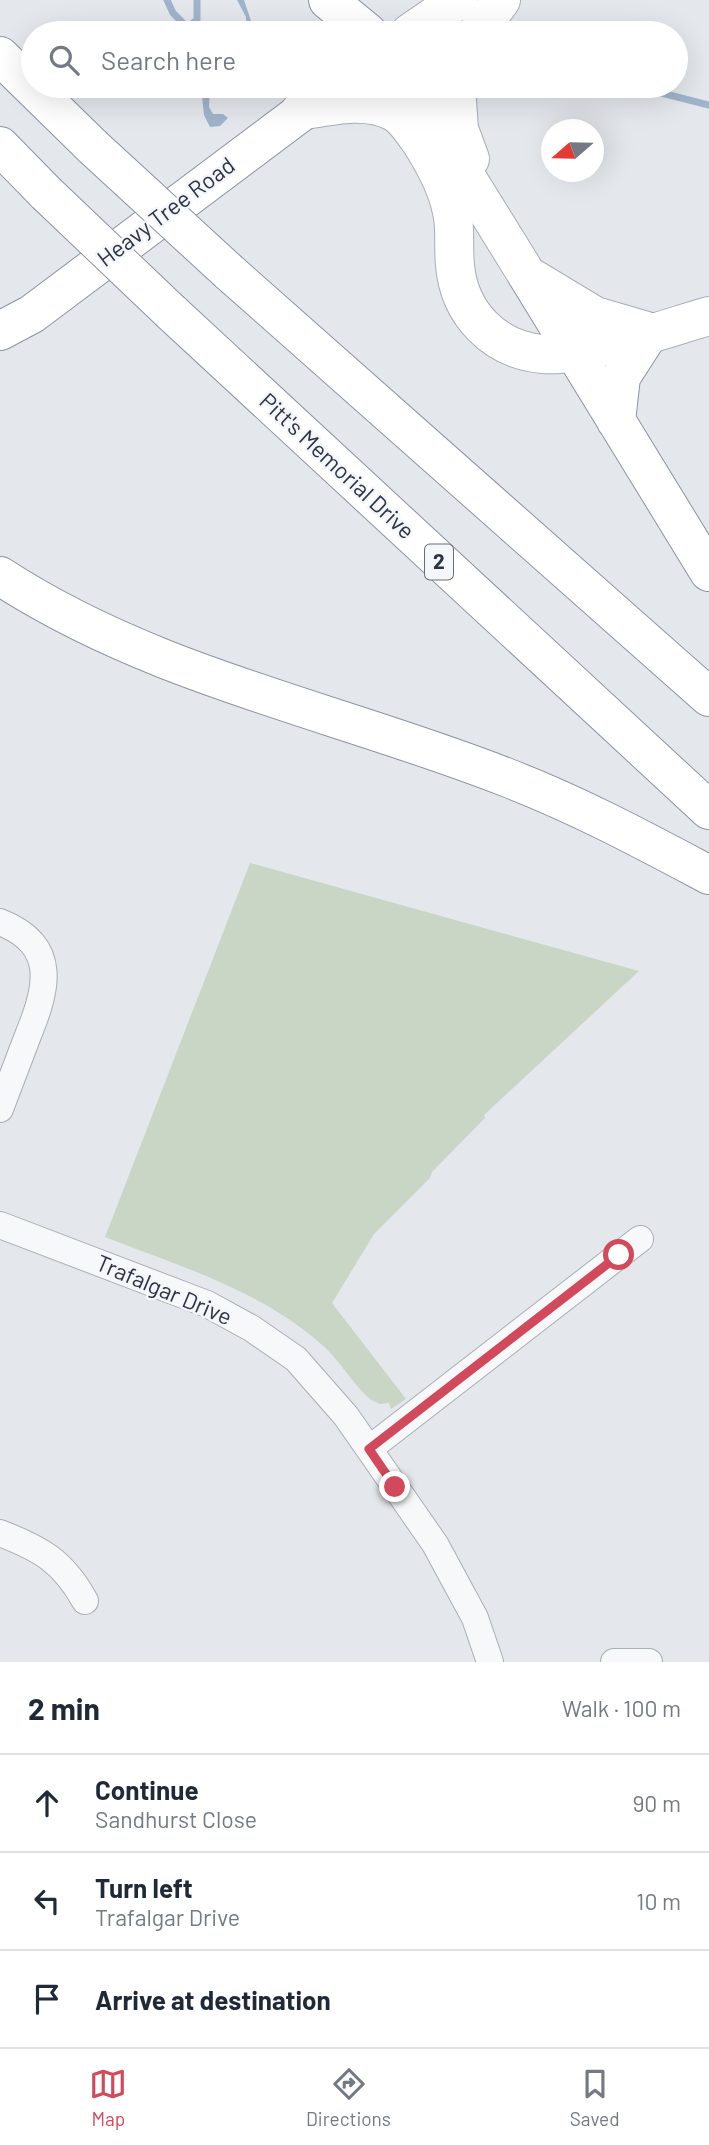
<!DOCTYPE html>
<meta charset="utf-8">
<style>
:root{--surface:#fff;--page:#f2f2f3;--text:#1f2937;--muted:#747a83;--line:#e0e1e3;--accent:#d1495b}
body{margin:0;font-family:Barlow,sans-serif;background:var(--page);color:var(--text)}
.compass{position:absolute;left:541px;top:119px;width:63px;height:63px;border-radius:50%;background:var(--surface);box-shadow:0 7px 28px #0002;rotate:250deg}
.stop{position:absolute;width:21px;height:21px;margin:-16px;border:5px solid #d1495b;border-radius:50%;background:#fff}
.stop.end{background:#d1495b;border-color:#fff;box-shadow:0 2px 7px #0008}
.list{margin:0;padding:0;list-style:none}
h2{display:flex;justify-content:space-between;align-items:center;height:91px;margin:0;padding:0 28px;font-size:30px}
h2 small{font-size:23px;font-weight:400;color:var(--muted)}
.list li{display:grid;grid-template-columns:46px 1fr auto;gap:21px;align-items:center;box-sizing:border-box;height:98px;padding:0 28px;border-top:2px solid var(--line)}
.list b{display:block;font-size:26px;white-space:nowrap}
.list p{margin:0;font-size:23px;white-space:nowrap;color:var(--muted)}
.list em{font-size:23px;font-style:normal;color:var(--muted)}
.icon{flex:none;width:38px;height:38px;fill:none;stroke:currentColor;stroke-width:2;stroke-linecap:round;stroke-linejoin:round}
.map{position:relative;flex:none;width:709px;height:1662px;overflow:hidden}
.search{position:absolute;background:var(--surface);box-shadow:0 7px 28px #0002;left:21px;right:21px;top:21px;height:77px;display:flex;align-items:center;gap:18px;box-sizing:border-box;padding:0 24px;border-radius:38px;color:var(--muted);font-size:26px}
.sheet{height:385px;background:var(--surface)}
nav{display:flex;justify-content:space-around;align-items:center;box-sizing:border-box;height:98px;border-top:2px solid var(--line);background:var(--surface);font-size:19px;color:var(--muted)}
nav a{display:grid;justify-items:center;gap:4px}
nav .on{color:var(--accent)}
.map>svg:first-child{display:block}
.green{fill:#c9d6c5}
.water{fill:#9fb4cc}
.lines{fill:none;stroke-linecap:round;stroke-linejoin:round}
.stream{stroke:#9fb4cc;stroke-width:7}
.street-casing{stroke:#a9aeb7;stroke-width:28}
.secondary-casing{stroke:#a9aeb7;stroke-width:40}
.primary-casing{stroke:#a3abb8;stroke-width:40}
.highway-casing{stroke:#8b94a3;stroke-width:40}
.street{stroke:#f7f8fa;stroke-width:26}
.secondary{stroke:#fff;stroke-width:38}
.primary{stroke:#fff;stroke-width:38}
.highway{stroke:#fff;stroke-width:38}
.highway-bridge-casing{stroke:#8b94a3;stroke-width:40;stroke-linecap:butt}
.highway-bridge{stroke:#fff;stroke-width:38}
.route{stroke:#d1495b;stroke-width:9}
.labels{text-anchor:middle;stroke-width:5;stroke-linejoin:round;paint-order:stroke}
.shield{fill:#f4f6f9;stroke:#676e7b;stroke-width:2}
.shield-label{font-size:21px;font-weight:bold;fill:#2b3445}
.street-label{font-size:23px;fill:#2b3445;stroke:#f4f6f9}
</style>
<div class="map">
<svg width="709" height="1662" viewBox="0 0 709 1662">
<rect width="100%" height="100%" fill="#e4e7ec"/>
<path class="green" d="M250,863L639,971L484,1115L485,1118L432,1172L430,1178L374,1234L332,1303L406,1399L391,1409L389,1403L380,1404L371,1400C352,1384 340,1360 321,1344C260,1290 179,1266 105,1237Z"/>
<path class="water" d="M237,0H244L255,33H246V17Z
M201,86H210L209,107L213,114H223L228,118L220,126L210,127L204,115Z"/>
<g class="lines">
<path class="stream" d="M167,0L173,13L187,27L197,20V0
M634,86L709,105"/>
<g class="street-casing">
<path id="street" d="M0,922C61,946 46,991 27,1038C18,1062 9,1085 0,1109
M0,1225L207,1304L251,1328L296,1359L346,1416L435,1544L475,1618L490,1662
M369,1449L640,1239
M0,1533C41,1549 63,1561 85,1601
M614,1662H649"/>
</g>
<g class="secondary-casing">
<path id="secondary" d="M477,33L501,0
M410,86L527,275L595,316L650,332
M456,86L459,129L470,159
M300,111C330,106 366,97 394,112C405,118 415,134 422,144C434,163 448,190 452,212C456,229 453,248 455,265C459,313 494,350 543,354C584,358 667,328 709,316"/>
</g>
<g class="primary-casing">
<path id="primary" d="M410,33L458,0"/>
</g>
<g class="highway-casing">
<path id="highway" d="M328,0L368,33
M0,56L93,147
M0,146L46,193
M229,272L709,697
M527,275L709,572
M171,312L709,810
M0,331L32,314L336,86
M616,421L621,377L650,332
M0,576C155,677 338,711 508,778C578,805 643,840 709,875"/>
</g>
<use href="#street" class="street"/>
<use href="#secondary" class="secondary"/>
<use href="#primary" class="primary"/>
<use href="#highway" class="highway"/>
<g class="highway-bridge-casing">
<path id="highway-bridge" d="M93,147L229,272
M46,193L171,312"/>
</g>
<use href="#highway-bridge" class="highway-bridge"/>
</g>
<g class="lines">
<path class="route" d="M395,1487L369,1449L619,1255"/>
</g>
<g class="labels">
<rect class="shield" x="425" y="544.5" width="28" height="35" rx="5"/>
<g class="shield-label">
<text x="439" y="569">2</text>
</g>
<g class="street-label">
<text transform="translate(166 212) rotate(-37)" y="8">Heavy Tree Road</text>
<text transform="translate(337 466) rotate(43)" y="8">Pitt's Memorial Drive</text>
<text transform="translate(164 1290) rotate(23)" y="8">Trafalgar Drive</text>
</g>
</g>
</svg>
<svg class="compass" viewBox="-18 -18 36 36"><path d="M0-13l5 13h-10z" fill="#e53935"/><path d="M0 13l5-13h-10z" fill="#747a83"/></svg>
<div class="stop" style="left:619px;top:1255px"></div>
<div class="stop end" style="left:395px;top:1487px"></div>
<div class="search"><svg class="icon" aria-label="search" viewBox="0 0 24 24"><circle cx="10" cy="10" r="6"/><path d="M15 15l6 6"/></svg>Search here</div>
</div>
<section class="sheet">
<h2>2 min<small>Walk · 100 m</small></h2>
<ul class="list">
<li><svg class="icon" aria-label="ahead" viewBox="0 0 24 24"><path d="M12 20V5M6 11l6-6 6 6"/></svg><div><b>Continue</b><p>Sandhurst Close</p></div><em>90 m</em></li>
<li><svg class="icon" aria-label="left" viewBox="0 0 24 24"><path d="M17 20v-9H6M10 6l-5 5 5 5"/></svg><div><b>Turn left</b><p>Trafalgar Drive</p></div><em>10 m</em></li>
<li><svg class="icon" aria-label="arrive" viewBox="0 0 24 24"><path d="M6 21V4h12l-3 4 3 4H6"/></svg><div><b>Arrive at destination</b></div></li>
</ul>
</section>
<nav>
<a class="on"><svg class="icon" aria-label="map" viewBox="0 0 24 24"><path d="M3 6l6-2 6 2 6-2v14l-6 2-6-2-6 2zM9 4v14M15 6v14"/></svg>Map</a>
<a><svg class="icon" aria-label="directions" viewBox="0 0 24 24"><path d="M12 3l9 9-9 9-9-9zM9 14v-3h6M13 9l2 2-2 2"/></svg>Directions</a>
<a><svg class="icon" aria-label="saved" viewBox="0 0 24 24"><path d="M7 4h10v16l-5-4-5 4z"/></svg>Saved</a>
</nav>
